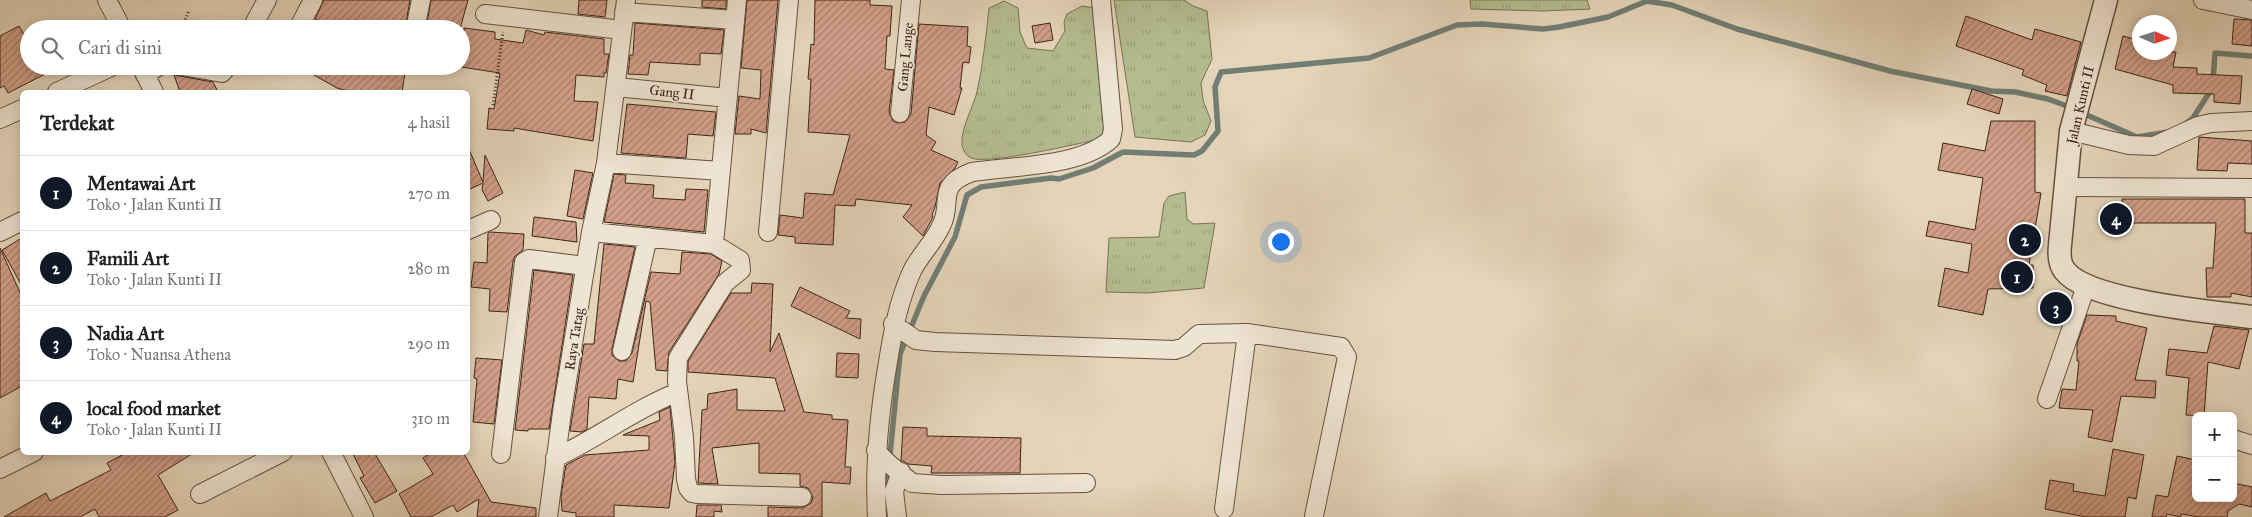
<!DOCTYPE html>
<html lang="id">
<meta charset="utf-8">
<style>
:root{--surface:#fff;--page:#f2f2f2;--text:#222;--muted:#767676;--line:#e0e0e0;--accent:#111827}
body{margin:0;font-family:"IM FELL Great Primer",serif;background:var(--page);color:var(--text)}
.controls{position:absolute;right:15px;bottom:15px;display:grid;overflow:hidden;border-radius:8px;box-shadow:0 2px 12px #0003}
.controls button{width:45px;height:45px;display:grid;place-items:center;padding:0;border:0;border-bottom:1px solid var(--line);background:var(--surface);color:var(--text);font:25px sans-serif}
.compass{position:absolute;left:2132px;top:15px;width:45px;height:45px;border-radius:50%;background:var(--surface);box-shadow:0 2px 12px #0003;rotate:93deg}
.you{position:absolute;left:1280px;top:241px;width:18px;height:18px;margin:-12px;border:4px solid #fff;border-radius:50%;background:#1a73e8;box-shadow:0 0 0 8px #1a73e833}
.badge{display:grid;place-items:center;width:32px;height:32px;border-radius:50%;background:var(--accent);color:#fff;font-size:16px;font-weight:700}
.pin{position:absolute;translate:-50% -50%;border:2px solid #fff;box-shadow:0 1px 5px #0006}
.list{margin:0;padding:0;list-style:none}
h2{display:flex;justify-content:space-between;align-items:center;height:65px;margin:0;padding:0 20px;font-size:21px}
h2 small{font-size:16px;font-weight:400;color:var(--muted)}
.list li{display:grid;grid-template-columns:32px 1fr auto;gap:15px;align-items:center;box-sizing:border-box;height:75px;padding:0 20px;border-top:1px solid var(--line)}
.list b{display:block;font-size:19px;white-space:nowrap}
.list p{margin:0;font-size:16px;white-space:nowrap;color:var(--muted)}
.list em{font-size:16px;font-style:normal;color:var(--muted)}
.icon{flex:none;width:28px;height:28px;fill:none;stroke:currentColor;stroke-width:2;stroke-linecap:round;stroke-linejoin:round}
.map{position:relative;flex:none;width:2252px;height:517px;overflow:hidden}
.search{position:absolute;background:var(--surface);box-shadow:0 2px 12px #0003;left:20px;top:20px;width:450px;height:55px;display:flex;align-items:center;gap:12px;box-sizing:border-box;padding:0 18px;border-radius:28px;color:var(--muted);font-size:19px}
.panel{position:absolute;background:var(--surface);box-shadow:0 2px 12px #0003;left:20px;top:90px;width:450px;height:365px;border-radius:8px}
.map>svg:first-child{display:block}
.grass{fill:url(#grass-tufts);stroke:#787253}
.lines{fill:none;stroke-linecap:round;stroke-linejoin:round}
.stream{stroke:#727e74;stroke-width:5.5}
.building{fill:url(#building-hatch);stroke:#3c2616}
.minor-casing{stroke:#66523f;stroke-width:20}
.tertiary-casing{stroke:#66523f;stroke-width:25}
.path{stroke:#3c2616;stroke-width:3;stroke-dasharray:1 2.5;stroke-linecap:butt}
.minor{stroke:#eee4d2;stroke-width:18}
.tertiary{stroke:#eee4d2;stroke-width:22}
.labels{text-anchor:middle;stroke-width:4;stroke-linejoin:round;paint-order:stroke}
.street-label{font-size:14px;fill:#3c2616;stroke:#eee4d2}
</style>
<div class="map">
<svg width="2252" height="517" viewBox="0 0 2252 517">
<defs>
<pattern id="grass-tufts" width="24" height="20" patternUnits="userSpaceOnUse" patternTransform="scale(1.25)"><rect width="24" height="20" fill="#b4bd90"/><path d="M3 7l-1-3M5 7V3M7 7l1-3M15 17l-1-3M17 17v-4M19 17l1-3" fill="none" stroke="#9ca27b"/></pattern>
<pattern id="building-hatch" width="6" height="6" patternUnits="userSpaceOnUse" patternTransform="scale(1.25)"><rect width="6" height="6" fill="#d39f89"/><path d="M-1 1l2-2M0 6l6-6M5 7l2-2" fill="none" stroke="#ac816f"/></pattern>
</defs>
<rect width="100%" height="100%" fill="#e5d5ba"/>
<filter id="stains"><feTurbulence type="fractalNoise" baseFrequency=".004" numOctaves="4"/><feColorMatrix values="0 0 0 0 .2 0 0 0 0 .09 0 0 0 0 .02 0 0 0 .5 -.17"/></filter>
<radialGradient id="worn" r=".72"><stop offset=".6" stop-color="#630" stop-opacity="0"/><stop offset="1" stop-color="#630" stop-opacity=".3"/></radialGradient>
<path class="grass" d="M1114,0H1184L1193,6L1207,11L1212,59L1201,83L1203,100L1211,121L1205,135L1191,142L1135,137Z
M1470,0H1587L1590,9L1543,11L1471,9Z
M1004,1L1018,8L1020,32L1027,48L1053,51L1065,31L1064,22L1067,14L1082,6L1095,8L1106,131L1100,139C1080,143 981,167 969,157C965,154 962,148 962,144C961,127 973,108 977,92C983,65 986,36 989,8Z
M1185,192L1187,219L1193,224L1215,223L1204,288L1147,293L1106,292L1109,238L1159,237L1164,203L1169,196Z"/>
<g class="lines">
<path class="stream" d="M2213,81L2215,53L2252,56
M2080,112L2137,137L2168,132
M2185,124L2193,118L2211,90
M888,514L887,485L900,354L924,296L955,237L967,195L981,187L1051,178L1059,179L1093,168L1123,152L1194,155L1202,151L1218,131L1215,87L1221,72L1369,58L1457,25L1482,24L1543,29L1559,27L1608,17L1647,1L1672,5L1737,29L1890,71L1991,91L2015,92L2048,99L2072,108"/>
</g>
<path class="building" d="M324,0H410L405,29H318L322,22L315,19Z
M431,0H468L460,29H426Z
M579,0H607L605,17L578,14Z
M702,0H726V9L702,7Z
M747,0H778L766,133L751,129V134H735L739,96L760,99L761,70L741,68Z
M815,0H870V5L892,6L890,36H887L885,69L894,70L889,112L893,121L898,123L905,122L911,114L919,24L968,27L967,46L971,47L969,63L963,62L960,88H962L954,115L929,107L926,135L936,142L931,150L958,162L955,168L940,183L935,207L932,215L933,217L923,236L903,217L912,205L856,199L855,206L835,205L833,245L795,243V237L778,235L780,215L803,218L805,193L833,195L850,135L808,132L811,79H808L811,44L814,45Z
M1966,16L2032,40L2035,29L2081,42L2067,96L2045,91L2047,85L2022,75L2024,70L1956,46Z
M2234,19L2252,20V46L2232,44Z
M635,23L724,30L721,54L700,53V65L650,62L648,75L628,74L630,55H633Z
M1050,23L1053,40L1035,43L1032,26Z
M19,26L29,43V66H61L8,93L4,86L0,88V36Z
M464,28L495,32V39L523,43L526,30L544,35L545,32L604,39V54H609L606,73H604V77L576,75L574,101L598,102L593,141L514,128V131L487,129L489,108L494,109L500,73L461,67Z
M2123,36L2140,41V52H2176L2173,67L2197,68V74L2242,76L2240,104L2214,102V94L2173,93V85L2115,69Z
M298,66H406L402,92H351L337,88Z
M174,75L213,82L218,92H180Z
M1972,89L2003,99L1999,114L1967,104Z
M627,104L716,112L713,136L688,134L686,158L621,153Z
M1991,121H2035V192L2041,193L2029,265H2033V288L1988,289L1983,315L1938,306L1945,268L1968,273L1972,244L1926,236L1929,221L1975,230L1983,178L1938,170L1943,143L1985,151Z
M2199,137L2252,141V164L2228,163L2227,171L2197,170Z
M468,147L483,182L485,155L503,193L488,201L482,190L483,183L468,190Z
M575,170L593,173L583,219L567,216Z
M614,174L626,175L625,183L654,185L653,198L685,200L686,189L708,190L704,232L604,222Z
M2122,199H2245V233H2252V297L2231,293V297H2207L2206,268H2213L2216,223H2122Z
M534,217L576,222L577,242L532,236Z
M490,232L524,234L523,250L515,256L513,261L507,312L489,311L490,289L471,287L474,262L487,263L488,233Z
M22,238V286L2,250Z
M604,244L635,247L612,349V355L619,361H626L632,353L651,272L680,274L682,252L711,254L722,261L719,274L669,352L667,371L656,370L650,302L646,301L633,382L618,379L616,399L589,397L587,429L582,432L570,431L584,344H594Z
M0,248L22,297V386L0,398Z
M534,270L573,275L549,429H528V431L515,430Z
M752,283L773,284L770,352L779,333L804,412L832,415V419L848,420L845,467H851L850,484L822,482V517H768V507L802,508L811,503L813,497L808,488L800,486V474L759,473V443L712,448L718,484L698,483L702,410L707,409L708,394L737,389V410L785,411L775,378L688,372V361L731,293H751Z
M800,287L850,311L846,318L861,319L860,339L791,306Z
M2046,295L2070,298L2063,321L2043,318Z
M2087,315L2116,316V321L2147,328L2135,380L2156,381L2155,398L2121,396L2112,442L2088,437L2093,410L2059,408L2062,389L2076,390L2079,361H2077V344Z
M2214,326L2249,330L2239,369L2208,362L2204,416L2186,415L2189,378L2166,375L2169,349L2207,353Z
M837,353L859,354L858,378L836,377Z
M476,358L502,360L494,424L473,422L477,379L474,378Z
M670,407L675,462L669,508L614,505V517H576V513L562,511L561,496L566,465L585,455L649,450V436L623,435L660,420L659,412Z
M903,427L927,428V436L1021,438L1020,473H931L932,466L908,464L901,460Z
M2113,449L2144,455L2136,499L2128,497L2125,517H2086L2045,509L2050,480L2074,484L2073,491L2105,496Z
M128,452H195L158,475L178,510L165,517H99L95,509L80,517H4L46,493L50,501L111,470L107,463Z
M352,452H374L397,491L375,503L360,478L364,476Z
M432,452H463L491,502L536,508V517H477L479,499L457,512L453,505L431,517H411L399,494L433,474L423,458Z
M2177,456L2196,460V498L2202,500L2203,498H2233V483L2252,487V507L2239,504L2228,511L2227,517H2199L2181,514V517L2167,514L2166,517H2152L2156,495L2168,497Z
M697,505H721L722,512L714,511V517H696Z"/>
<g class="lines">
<g class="minor-casing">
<path id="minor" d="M107,0L122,29
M2203,0L2252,10
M624,12L735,20
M485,14L622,30
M255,22L267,0
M298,29L313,0
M415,29L421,0
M141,66L154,92
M182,66L222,73L228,66
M145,75L159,66
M616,87L728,98
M57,92L113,66
M900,113L911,0
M0,119L22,109
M2071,131L2129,145L2154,146L2198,126L2211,123L2252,121
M606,163L721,171
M2066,187L2252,188
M468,230L491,220
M0,232L22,221
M591,232L714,244L740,260L741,270L725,283L678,358L677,381L684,437L686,479L688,488L692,493L697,494L802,497
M768,232L789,0
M714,244L737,0
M893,324L916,340L935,342L1175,350L1184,347L1199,334L1247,333L1341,347L1347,357L1314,516
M622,351L648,237
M2047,399L2086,286
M2233,439L2252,445
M876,450C885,463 900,472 912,483L942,485L1086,483
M331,452L364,517
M501,454L524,262L529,259L585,266
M555,458C598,438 635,409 678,392
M0,469L34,452
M200,494L283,452
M1224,509L1247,333
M548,517L562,412L591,232L606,163L626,0
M877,517C874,464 879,414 888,362C893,330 899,300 912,271C920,255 934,242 941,226C954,202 934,186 972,172C1012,166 1081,167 1111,139L1113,129L1101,0
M897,517L894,491L901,472"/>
</g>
<g class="tertiary-casing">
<path id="tertiary" d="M2106,0L2071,131L2060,245C2059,254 2059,264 2065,271C2088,301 2213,312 2252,317"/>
</g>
<path class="path" d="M181,29L189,11
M493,105L503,32"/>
<use href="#minor" class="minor"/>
<use href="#tertiary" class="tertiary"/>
</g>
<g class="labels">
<g class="street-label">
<text transform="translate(905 57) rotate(-85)" y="5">Gang Lange</text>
<text transform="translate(672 92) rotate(6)" y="5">Gang II</text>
<text transform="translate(2080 105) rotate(-77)" y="5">Jalan Kunti II</text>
<text transform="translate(574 339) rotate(-81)" y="5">Raya Tatag</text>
</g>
</g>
<rect width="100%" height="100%" filter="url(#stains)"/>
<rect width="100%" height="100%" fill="url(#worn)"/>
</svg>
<div class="controls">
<button>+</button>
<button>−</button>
</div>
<svg class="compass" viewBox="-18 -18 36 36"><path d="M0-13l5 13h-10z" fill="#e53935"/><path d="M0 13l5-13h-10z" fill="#767676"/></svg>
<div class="you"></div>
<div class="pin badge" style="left:2017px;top:277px">1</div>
<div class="pin badge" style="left:2025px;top:240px">2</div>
<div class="pin badge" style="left:2056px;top:308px">3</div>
<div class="pin badge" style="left:2116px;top:219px">4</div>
<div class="search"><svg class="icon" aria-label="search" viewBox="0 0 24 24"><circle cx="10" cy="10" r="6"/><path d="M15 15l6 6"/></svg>Cari di sini</div>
<section class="panel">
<h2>Terdekat<small>4 hasil</small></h2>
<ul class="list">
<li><span class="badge">1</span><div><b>Mentawai Art</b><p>Toko · Jalan Kunti II</p></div><em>270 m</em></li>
<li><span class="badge">2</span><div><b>Famili Art</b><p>Toko · Jalan Kunti II</p></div><em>280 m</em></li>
<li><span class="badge">3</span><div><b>Nadia Art</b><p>Toko · Nuansa Athena</p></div><em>290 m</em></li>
<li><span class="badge">4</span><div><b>local food market</b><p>Toko · Jalan Kunti II</p></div><em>310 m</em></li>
</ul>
</section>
</div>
